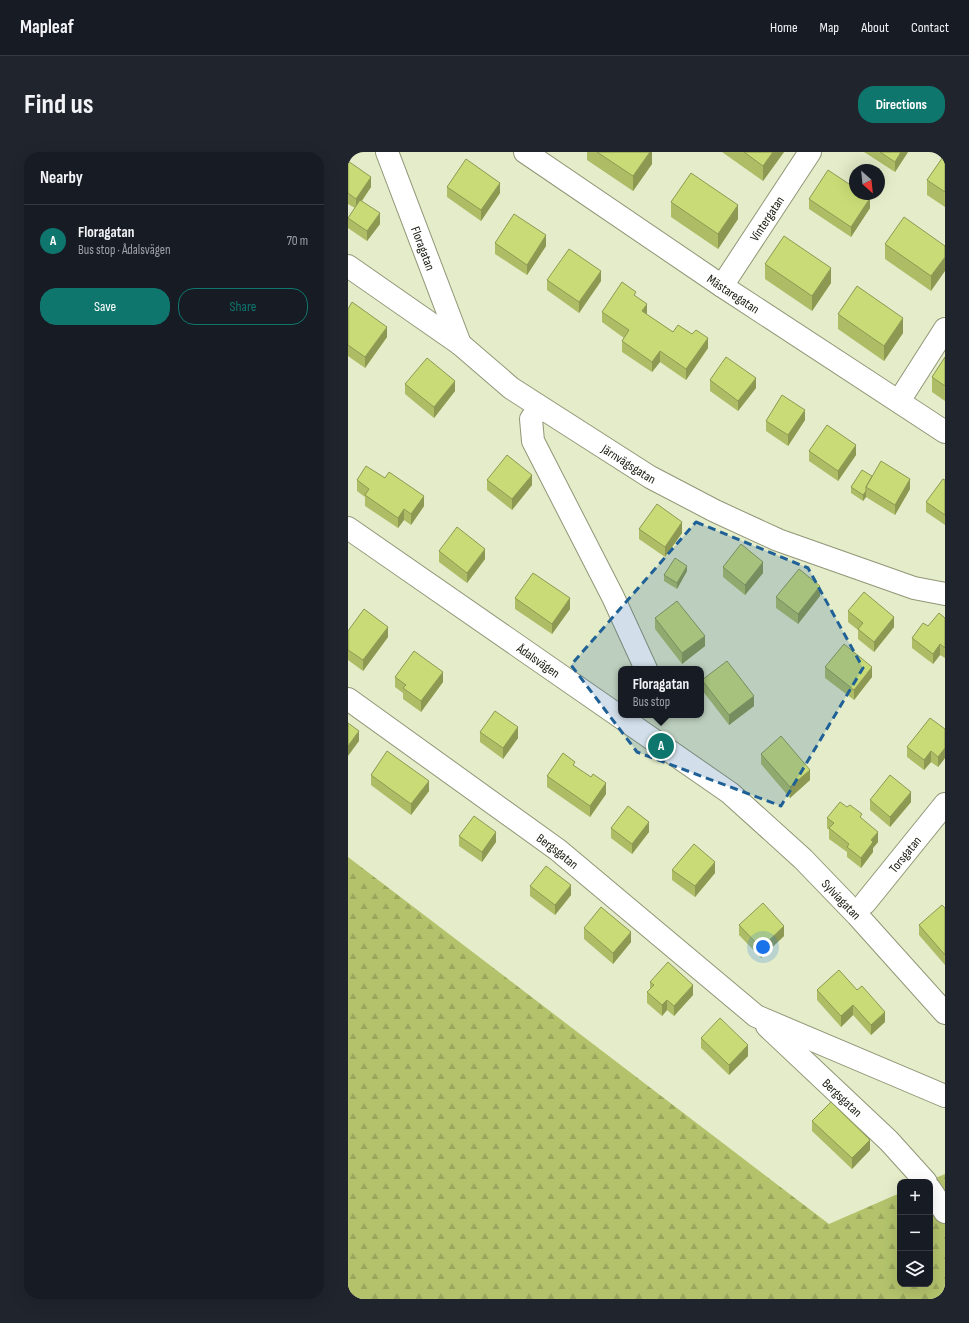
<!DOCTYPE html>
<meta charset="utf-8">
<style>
:root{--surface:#171b24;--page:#20242c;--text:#f1f3f6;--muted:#9ea1a6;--line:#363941;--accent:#0f766e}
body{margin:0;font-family:"Sofia Sans Condensed",sans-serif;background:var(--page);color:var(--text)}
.controls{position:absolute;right:12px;bottom:12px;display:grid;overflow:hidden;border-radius:8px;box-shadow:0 4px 16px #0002}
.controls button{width:36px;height:36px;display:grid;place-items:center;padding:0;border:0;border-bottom:1px solid var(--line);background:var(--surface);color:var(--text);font:20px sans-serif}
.compass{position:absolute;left:501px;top:12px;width:36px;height:36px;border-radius:50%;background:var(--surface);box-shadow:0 4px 16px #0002;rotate:153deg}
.you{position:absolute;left:415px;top:795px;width:14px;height:14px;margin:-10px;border:3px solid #fff;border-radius:50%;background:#1a73e8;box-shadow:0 0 0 6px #1a73e833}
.badge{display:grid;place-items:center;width:26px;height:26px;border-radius:50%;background:var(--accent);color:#fff;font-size:13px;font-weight:700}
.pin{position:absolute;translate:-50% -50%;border:2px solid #fff;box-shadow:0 1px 4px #0006}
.popup{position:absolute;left:270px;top:514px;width:86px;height:52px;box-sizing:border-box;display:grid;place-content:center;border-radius:8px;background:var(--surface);filter:drop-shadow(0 1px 3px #0005);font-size:13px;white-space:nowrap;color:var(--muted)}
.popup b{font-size:15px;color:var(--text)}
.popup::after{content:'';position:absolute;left:50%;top:100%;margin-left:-8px;border:8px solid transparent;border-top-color:var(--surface)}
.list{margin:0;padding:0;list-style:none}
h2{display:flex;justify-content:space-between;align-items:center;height:52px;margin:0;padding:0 16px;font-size:17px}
h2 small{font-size:13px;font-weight:400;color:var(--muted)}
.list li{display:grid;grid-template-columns:26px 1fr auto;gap:12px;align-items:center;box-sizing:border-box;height:72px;padding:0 16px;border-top:1px solid var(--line)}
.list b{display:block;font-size:15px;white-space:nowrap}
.list p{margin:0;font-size:13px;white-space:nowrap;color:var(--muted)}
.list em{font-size:13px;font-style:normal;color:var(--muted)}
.actions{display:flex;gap:8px;padding:12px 16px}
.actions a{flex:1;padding:9px 0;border:1px solid var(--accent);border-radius:16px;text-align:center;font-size:14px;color:var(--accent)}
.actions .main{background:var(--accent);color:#fff}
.icon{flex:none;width:22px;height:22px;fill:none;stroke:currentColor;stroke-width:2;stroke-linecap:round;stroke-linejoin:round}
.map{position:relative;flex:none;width:597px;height:1147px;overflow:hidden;border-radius:16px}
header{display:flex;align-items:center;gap:24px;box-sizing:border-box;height:56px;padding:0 20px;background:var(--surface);border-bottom:1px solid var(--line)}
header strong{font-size:19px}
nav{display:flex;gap:22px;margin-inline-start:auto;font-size:14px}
.intro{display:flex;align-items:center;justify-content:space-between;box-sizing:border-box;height:96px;padding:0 24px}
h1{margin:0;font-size:28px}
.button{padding:10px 18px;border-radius:16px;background:var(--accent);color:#fff;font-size:14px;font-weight:700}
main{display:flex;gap:24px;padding:0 24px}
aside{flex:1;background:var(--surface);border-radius:16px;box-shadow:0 4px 16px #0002}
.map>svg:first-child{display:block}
.forest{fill:url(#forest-firs)}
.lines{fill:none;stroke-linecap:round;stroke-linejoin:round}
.minor-casing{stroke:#909676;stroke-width:24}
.secondary-casing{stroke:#909676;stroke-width:24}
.minor{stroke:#fff;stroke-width:22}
.secondary{stroke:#fff;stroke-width:22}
.wall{fill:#adbc65}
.shaded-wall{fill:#8d9953}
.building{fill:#c9db76;stroke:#8d9953}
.marked{fill:#1f6197;fill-opacity:0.2;stroke:#1f6197;stroke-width:3;stroke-dasharray:8 5;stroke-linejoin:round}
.labels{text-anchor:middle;stroke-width:3;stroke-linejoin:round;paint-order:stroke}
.street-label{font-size:13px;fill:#181a0e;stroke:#f1f9d6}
</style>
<header>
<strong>Mapleaf</strong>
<nav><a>Home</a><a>Map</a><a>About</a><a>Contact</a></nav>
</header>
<div class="intro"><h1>Find us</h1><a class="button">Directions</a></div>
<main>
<aside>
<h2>Nearby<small></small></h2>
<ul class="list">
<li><span class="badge">A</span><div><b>Floragatan</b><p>Bus stop · Ådalsvägen</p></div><em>70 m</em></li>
</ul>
<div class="actions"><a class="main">Save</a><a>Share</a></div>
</aside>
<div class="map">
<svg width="597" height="1147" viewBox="0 0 597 1147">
<defs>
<pattern id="forest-firs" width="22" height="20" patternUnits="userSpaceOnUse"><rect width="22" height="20" fill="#b3c26b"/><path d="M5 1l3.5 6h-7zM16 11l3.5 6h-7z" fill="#99a65c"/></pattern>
</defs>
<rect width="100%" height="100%" fill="#e4ecc9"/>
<path class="forest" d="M0,705L481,1072L552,1041V1132H582V1030H578L597,1022V1147H0Z"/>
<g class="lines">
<g class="minor-casing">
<g id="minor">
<path id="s1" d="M39,0L112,192"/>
<path id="s2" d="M177,0L374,134L597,280"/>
<path id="s3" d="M0,114L112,192L163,236L302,325L367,359L430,388L566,436L597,442"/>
<path id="s4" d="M374,134L462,0"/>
<path d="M551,249L597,177"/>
<path d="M192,255L183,267L185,289L265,445L298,517"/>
<path id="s5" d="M0,547L210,698L408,864L597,944"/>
<path id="s6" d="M517,751L597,652"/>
<path id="s7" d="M419,874L541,989L578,1030"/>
<path d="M582,1037L597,1060"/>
</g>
</g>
<g class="secondary-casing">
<g id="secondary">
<path id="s8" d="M0,376L382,641L455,707L509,763L597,861"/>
</g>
</g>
<use href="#minor" class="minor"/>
<use href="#secondary" class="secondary"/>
</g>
<path class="wall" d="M239,0H304V12L285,39L239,8Z
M374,0H436L415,29Z
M516,0H560L547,20Z
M597,2V55L579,43V28Z
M0,9L23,35L14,49L32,72L19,89L0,76V66L7,56L0,52Z
M99,35L152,41L133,69L99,45Z
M461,47L522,56L503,85L461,57Z
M323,50L390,67L370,97L323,65Z
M147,91L198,94L179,123L147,102Z
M537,92L597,94L583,139L537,107Z
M417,112L483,131L464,159L417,127Z
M199,128L253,129L231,161L199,138Z
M288,145L298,162L325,180L360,196L338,228L312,210L304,220L274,200V189L276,186L254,170V160Z
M0,157L39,185L17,216L0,204Z
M490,162L555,181L536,209L490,177Z
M597,205V249L584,240V225Z
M362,228L408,236L390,259L362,239Z
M57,232L107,239L86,266L57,242Z
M457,268L440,294L418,279V269Z
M461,299L508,303L490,329L461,309Z
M524,324L562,337L547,363L518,345L515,349L503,341V335Z
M9,328L76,354L63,373L56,368L50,376L17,354V345L9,339Z
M139,328L184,333L164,358L139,338Z
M597,328V373L578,360V350Z
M291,377L334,381L317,405L291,387Z
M91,399L137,407L119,431L91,410Z
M375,415L415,421L397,443L375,425Z
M339,419L329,437L316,429V423Z
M472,444L450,472L428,456V445Z
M167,446L222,457L204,482L167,457Z
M500,459L546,475L526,500L510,487V478L500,470Z
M307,466L357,494L334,512L307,477Z
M597,466V506L592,503L585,512L564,496V486L580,474Z
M0,479L40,485L15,519L0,508Z
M477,515L524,525L506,548L477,526Z
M47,525L95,530L73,560L55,547V541L47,535Z
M354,528L406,554L381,573L354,538Z
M597,577V606L590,615L583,610L576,618L559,605V595Z
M132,580L170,586L155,607L132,590Z
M413,602L462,628L442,646L413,612Z
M227,614L258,642L242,665L199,635V624Z
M23,623L81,639L63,663L23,633Z
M522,648L563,650L542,675L522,658Z
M479,666L514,667L530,690L525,696V700L513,716L499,705V700L481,687V678L479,676Z
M263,676L301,680L284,702L263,686Z
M111,684L148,690L134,710L111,694Z
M324,718L367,721L347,745L324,728Z
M182,734L223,743L207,763L182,744Z
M597,756V813L571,783V773Z
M391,773L436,784L413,806L391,783Z
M236,776L283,790L265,812L236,787Z
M491,818L537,870L523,883L505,863L493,875L469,848V838Z
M302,830L345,843L326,864L319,858L314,864L299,851V840L302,837Z
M353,886L400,904L381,923L353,896Z
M464,969L522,998L504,1017L464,979Z"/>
<path class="shaded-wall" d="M302,0H304V12L285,39V24Z
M425,0H436L415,29V14Z
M553,0H560L547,20V10Z
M23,25V35L8,57V47Z
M152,31V41L133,69V58Z
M522,46V56L503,85V75Z
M390,53V67L370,97V82Z
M32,61V72L19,89V79Z
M198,83V94L179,123V113Z
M597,105V119L583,139V124Z
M483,116V131L464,159V144Z
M253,119V129L231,161V150Z
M299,152V162L294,159Z
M555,166V181L536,209V194Z
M39,175V185L17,216V205Z
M360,186V196L338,228V217Z
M312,199V210L304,220V210Z
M408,226V236L390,259V249Z
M107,229V239L86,266V255Z
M457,258V268L440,294V283Z
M508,293V303L490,329V319Z
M184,323V333L164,358V347Z
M562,327V337L547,363V353Z
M518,339V345L515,349V343Z
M76,344V354L63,373V362Z
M56,357V368L50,376V366Z
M334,370V381L317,405V395Z
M137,397V407L119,431V421Z
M415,410V421L397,443V433Z
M339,414V419L329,437V431Z
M472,434V444L450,472V462Z
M222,446V457L204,482V472Z
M546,465V475L526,500V490Z
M40,475V485L15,519V508Z
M357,484V494L334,512V501Z
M592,492V503L585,512V502Z
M524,515V525L506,548V538Z
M95,520V530L73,560V549Z
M406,544V554L381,573V563Z
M170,575V586L155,607V596Z
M11,579V589L0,604V594Z
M597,596V606L590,615V605Z
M583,599V610L576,618V608Z
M462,618V628L442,646V635Z
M81,629V639L63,663V652Z
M258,631V642L242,665V654Z
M563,640V650L542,675V665Z
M301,670V680L284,702V692Z
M148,680V690L134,710V700Z
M530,680V690L525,696V700L513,716V706L523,688Z
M367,710V721L347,745V734Z
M223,733V743L207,763V753Z
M436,774V784L413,806V796Z
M283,780V790L265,812V801Z
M345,833V843L326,864V854Z
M319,848V858L314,864V853Z
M505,853V863L493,875V864Z
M537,860V870L523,883V873Z
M400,893V904L381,923V913Z
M522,988V998L504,1017V1006Z"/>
<path class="building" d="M249,0H302L285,24Z
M396,0H425L415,14Z
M532,0H553L547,10Z
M597,2V40L579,28Z
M118,7L152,31L133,58L99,35Z
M0,9L23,25L8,47L0,41Z
M480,18L507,36V42H516L522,46L503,75L461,47Z
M343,21L390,53L370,82L323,50Z
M12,48L32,61L19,79L0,66Z
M166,62L198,83L179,113L147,91Z
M556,65L597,94V105L583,124L537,92Z
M436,84L483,116L464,144L417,112Z
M221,97L253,119L231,150L199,128Z
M274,130L288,140L286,143L299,152L294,159L325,180L330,173L344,182L348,178L360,186L338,217L312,199L304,210L274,189L281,178L254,160Z
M509,134L555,166L536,194L490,162Z
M4,150L39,175L17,205L0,193V157Z
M378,205L408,226L390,249L362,228Z
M597,205V234L584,225Z
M79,206L107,229L86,255L57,232Z
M434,243L457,258L440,283L418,269Z
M479,273L508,293L490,319L461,299Z
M159,303L184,323L164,347L139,328Z
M533,309L562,327L547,353L518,335Z
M18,314L37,326L41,320L76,344L63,362L56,357L50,366L17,343L21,337L9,328Z
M514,318L524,324L518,335V339L515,343L503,335Z
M595,327L597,328V363L578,350Z
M309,352L334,370L317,395L291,377Z
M109,375L137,397L119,421L91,399Z
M393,392L415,410L397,433L375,415Z
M327,406L339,414L329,431L316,423Z
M451,417L472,434L450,462L428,445Z
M185,421L222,446L204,472L167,446Z
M516,440L546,465L526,490L510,477L515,471L500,459Z
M329,449L357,484L334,501L307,466Z
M16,457L40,475L15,508L0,498V479Z
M591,461L597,466V496L592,492L585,502L564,486L575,471L580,474Z
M496,492L524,515L506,538L477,515Z
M66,499L95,520L73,549L55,536L58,533L47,525Z
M379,509L406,544L381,563L354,528Z
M147,559L170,575L155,596L132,580Z
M582,566L597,577V596L590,605L583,599L576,608L559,595Z
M0,571L11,579L0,594Z
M433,584L462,618L442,635L413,602Z
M39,599L81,629L63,652L23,623Z
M215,601L227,610L225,613L243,625L245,622L258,631L242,654L199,624Z
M542,623L563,640L542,665L522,648Z
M492,650L499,655L502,653L514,662L512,665L530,680L523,688L525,690L513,706L499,695L501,692L481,676L486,671L479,666Z
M280,654L301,670L284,692L263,676Z
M126,664L148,680L134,700L111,684Z
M346,692L367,710L347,734L324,718Z
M198,714L223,733L207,753L182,734Z
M415,751L436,774L413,796L391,773Z
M594,753L597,756V803L571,773Z
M253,755L283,780L265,801L236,776Z
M320,810L345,833L326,854L319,848L314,853L299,840L306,833L302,830Z
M491,818L509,838L514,834L537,860L523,873L505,853L493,864L469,838Z
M372,866L400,893L381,913L353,886Z
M483,950L522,988L504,1006L464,969Z"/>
<path class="marked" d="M348,370L460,416L515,516L433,654L289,600L223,513Z"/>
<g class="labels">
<g class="street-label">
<text dy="5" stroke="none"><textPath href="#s4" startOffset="81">Vintergatan</textPath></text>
<text dy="5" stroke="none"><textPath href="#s1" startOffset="103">Floragatan</textPath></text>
<text dy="5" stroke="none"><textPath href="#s2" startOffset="252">Mästaregatan</textPath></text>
<text dy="5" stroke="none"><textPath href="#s3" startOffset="344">Järnvägsgatan</textPath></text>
<text dy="5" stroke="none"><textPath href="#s8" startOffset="232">Ådalsvägen</textPath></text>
<text dy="5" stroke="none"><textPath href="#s5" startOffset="259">Bergsgatan</textPath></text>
<text dy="5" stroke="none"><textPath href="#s6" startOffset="63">Torsgatan</textPath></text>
<text dy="5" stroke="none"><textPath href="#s8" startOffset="619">Sylviagatan</textPath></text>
<text dy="5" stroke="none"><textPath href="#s7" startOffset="104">Bergsgatan</textPath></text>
</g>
</g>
</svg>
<div class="controls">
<button>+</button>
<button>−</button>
<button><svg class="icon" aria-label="layers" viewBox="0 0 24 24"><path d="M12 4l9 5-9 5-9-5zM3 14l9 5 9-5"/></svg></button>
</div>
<svg class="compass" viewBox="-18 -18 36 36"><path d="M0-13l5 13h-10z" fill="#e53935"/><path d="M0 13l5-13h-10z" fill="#9ea1a6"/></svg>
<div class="you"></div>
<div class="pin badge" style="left:313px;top:594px">A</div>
<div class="popup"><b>Floragatan</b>Bus stop</div>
</div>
</main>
